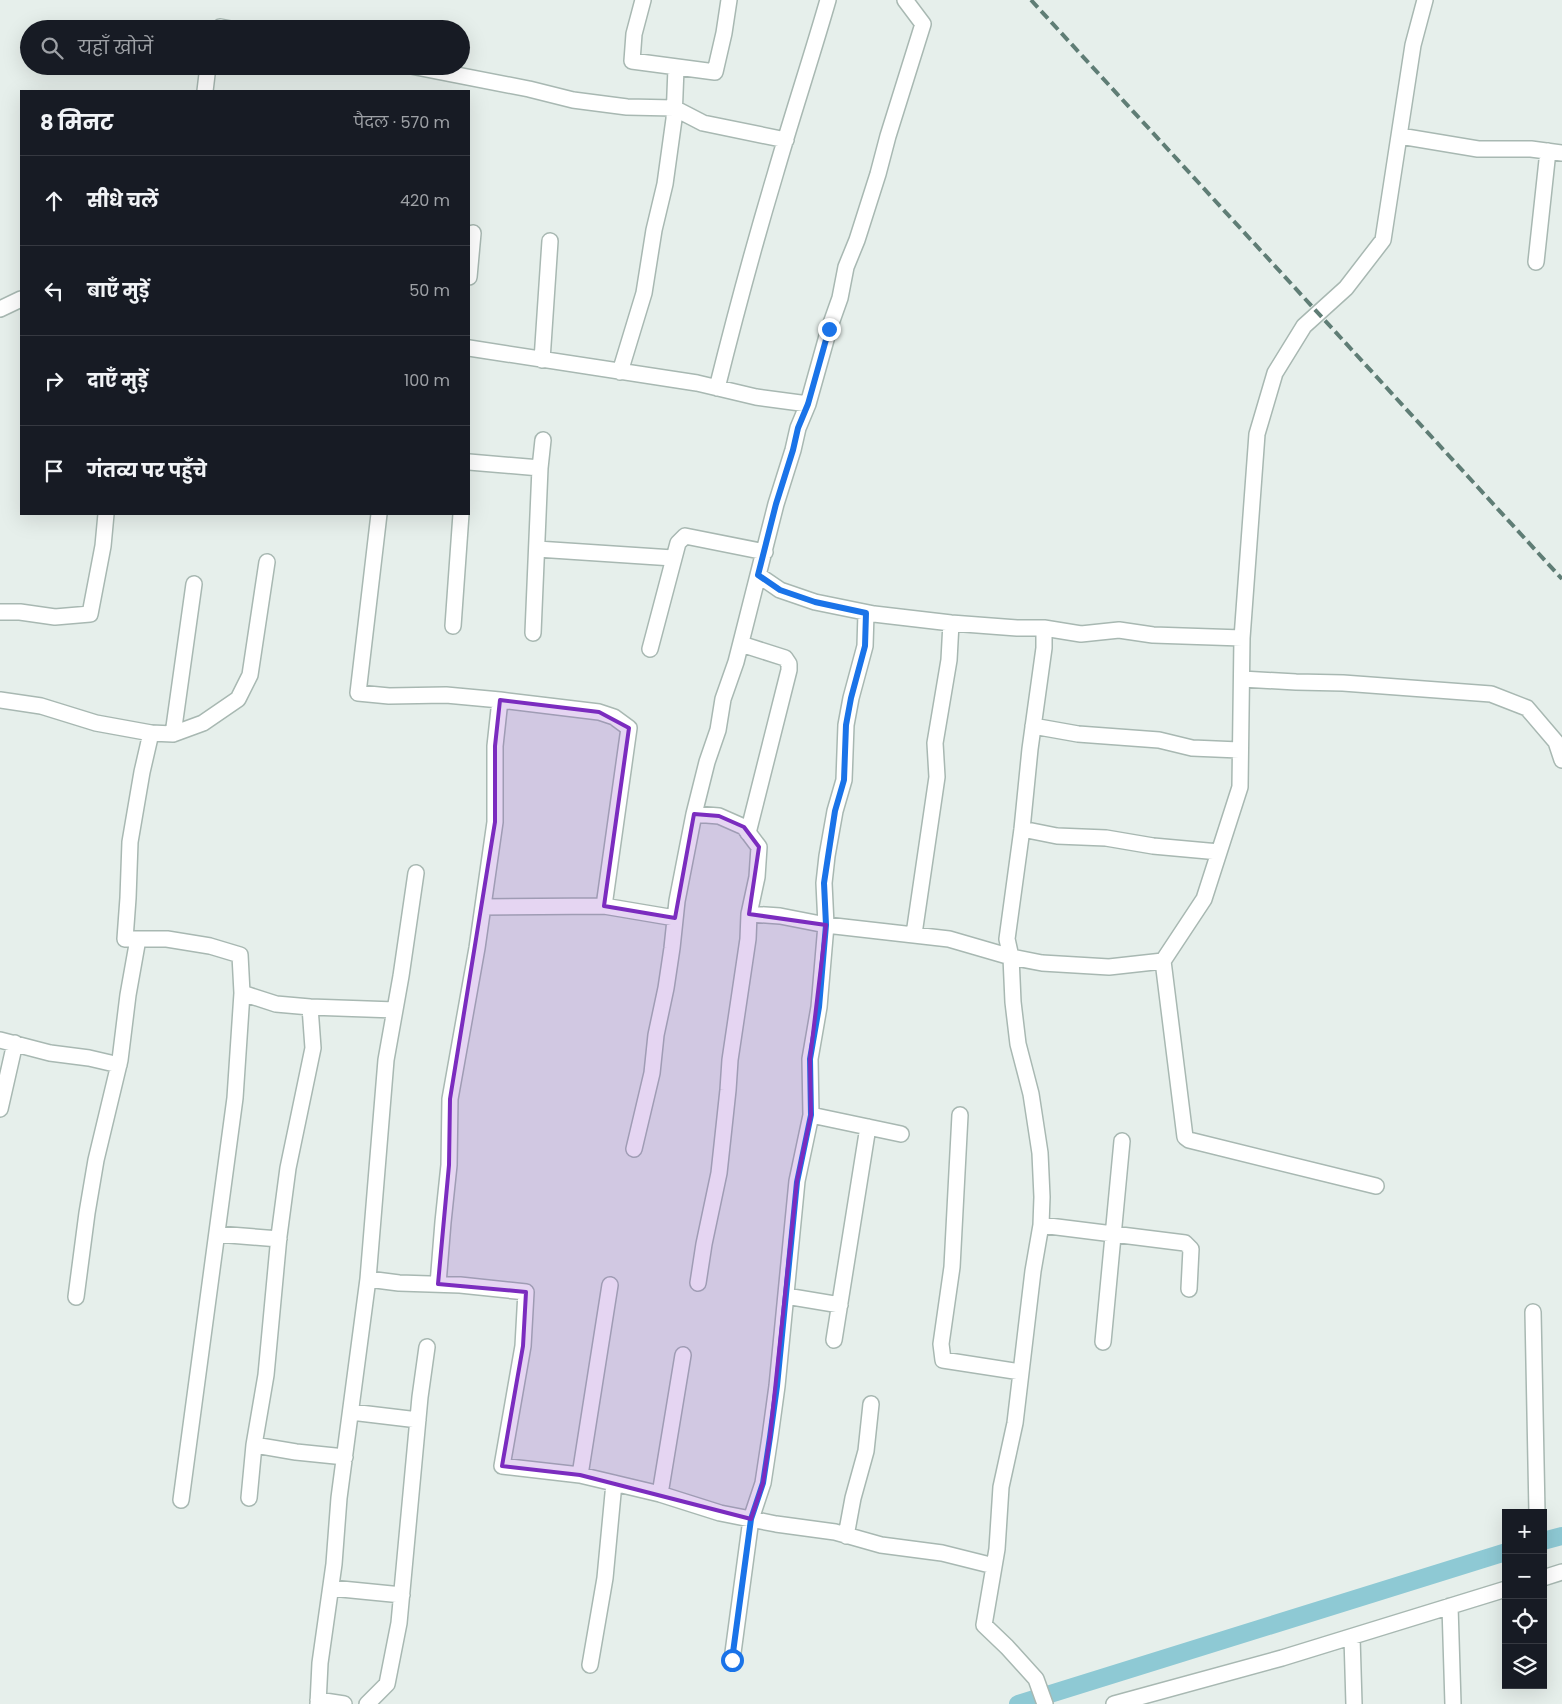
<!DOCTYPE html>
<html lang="hi">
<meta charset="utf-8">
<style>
:root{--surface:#171b24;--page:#242831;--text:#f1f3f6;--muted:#9ea1a6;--line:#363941}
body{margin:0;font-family:Poppins,"Noto Sans Devanagari",sans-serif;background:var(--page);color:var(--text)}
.controls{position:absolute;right:15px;bottom:15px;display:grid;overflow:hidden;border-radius:0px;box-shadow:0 5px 20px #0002}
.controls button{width:45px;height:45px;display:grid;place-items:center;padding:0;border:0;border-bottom:1px solid var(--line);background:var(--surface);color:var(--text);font:25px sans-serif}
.stop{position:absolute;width:15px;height:15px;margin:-11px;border:4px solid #1a73e8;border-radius:50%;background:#fff}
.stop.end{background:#1a73e8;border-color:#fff;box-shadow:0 1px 5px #0008}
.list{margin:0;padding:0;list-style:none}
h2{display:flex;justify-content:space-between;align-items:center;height:65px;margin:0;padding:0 20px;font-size:21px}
h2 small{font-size:16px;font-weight:400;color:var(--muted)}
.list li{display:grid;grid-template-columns:32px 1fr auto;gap:15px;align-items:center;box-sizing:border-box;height:90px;padding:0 20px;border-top:1px solid var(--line)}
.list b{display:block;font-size:19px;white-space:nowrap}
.list em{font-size:16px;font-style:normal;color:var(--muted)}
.icon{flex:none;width:28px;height:28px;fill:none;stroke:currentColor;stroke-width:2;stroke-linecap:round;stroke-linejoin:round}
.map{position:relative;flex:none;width:1562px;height:1704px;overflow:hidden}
.search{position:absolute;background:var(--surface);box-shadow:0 5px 20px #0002;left:20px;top:20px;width:450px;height:55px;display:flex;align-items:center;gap:12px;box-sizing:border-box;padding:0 18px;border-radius:28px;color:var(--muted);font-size:19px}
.panel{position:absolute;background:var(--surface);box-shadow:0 5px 20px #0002;left:20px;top:90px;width:450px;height:425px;border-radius:0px}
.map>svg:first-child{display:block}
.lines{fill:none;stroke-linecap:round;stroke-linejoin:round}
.canal{stroke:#8ec9d4;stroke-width:18}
.minor-casing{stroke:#a8b8b2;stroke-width:18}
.minor{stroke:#fff;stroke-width:15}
.rail{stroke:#5f7d75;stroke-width:4;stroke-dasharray:10 5;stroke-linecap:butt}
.route{stroke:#1a73e8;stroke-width:6}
.marked{fill:#7b2cbf;fill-opacity:0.2;stroke:#7b2cbf;stroke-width:4;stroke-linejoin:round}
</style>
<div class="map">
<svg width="1562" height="1704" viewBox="0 0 1562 1704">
<rect width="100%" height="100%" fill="#e6efeb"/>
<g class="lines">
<path class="canal" d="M1543,1541L1562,1536
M1018,1704L1506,1552"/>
<g class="minor-casing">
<path id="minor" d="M643,0L634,34L632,61L715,72L724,33L729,0
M220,29V27L231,29
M411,66L529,89L573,100L627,107L674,108L703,123L786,140
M205,91L208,66
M1400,136L1478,149H1531L1562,153
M1536,262L1548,151
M469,277L473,233
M0,309L21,299
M469,348L697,383L756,397L808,404
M542,360L550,241
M620,372L644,293L654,230L665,184L674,119L676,68
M717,388C735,316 754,245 775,175C792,116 811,59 828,0
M469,462L540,468
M379,514L358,693L389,696L446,695L500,700L495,746V822L477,948L450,1099L449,1165L443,1222L438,1284
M537,549L673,558
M758,575L780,590L815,602L874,614L951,623L1017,628H1044L1081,634L1119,630L1153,635L1242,638
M0,612H20L55,617L90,614L103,546L106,514
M453,626L461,514
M533,633L540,468L543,440
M741,644L785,658L789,664V670L748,833
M650,649L678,543L685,536L765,552
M1242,679L1296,682L1343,683L1491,694L1527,708L1556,742L1562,760
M0,700L41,706L96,723L151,733L142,772L130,842L128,898L125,939H167L210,946L240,955L242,993L276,1004L310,1007L313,1048L288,1168L279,1236L266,1375L254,1445L296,1452L345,1457
M500,700L599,712L614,717L629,728L604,906
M1033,726L1078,734L1159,740L1192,748L1239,750
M151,733L173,734L203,723L238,699L250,675L267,562
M173,734L194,584
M694,814L707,762L718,730L723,699L736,662L776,504L793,450L798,428L808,404L829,329L840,298L846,267L857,240L878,174L888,136L923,24L905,0
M1022,829L1057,836L1106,838L1153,846L1219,852
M483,907L604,906L675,918
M749,914L780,916L826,925L824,883L827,856L835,811L844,780L846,725L851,698L865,646L866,613
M914,934L937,777L935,743L949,660L951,623
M1011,957L1007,939L1022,829L1030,749L1044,648V628
M1163,961L1185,1137L1189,1140L1376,1186
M310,1007L395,1010
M0,1040L50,1053L89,1058L119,1065
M0,1109L15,1043
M811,1115L901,1134
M960,1115L952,1267L941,1344L943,1360L1021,1372
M634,1149L652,1073L656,1035L666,988L672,948L677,901L694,814L719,816L744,827L759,847L757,877L749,914L748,939L730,1060L728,1090L719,1173L704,1244L698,1283
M1041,1225L1185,1243L1191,1249L1189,1289
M217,1234L279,1239
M368,1279L386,1060L401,976L416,873
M786,1296L840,1305
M76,1297L87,1213L96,1160L120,1060L128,995L138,939
M1533,1312L1537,1513
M834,1340L868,1127
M1103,1342L1122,1141
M351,1412L418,1420
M580,1475L610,1285
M660,1494L683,1355
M249,1498L254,1445
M181,1500L235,1098L242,993
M846,1536L853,1498L866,1451L871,1404
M1543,1578L1562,1572
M331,1588L402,1595
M1450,1606L1453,1704
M1352,1637L1354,1704
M732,1660L751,1519L763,1483L770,1437L777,1386L797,1181L811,1115L810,1059L819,1007L826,925L949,939L1011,957
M590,1665L605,1578L614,1483
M318,1700L344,1704
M318,1704L320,1663L334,1564L339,1498L368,1279L399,1283L460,1285L526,1292L523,1346L502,1466L580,1475L660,1494L720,1513L776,1524L835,1532L881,1545L942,1553L994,1566
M367,1704L387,1684L399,1623L420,1397L427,1347
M1045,1704L1036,1679L1007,1647L984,1625L997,1549L1001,1487L1015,1423L1033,1271L1041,1225L1042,1197L1040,1153L1031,1094L1018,1044L1013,1002L1011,957L1042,963L1109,967L1163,961L1204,899L1240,787L1242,638L1257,434L1275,373L1304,326L1346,288L1383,240L1413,45L1425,0
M1114,1704L1282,1658L1506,1589"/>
</g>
<use href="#minor" class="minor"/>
<path class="rail" d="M1031,0L1562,579"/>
</g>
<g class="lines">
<path class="route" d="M732,1660L751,1519L763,1483L770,1437L777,1386L797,1182L811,1115L810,1059L819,1007L826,925L824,883L835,811L844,780L846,725L851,698L865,646L866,613L815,602L780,590L758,575L776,504L793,450L798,428L808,404L829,329"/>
</g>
<path class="marked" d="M500,700L599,712L629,728L604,906L675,918L694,814L719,816L744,827L759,847L749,914L826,925L810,1059L811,1115L797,1181L770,1437L763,1483L751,1519L580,1475L502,1466L523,1346L526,1292L438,1284L449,1165L450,1099L495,822V746Z"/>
</svg>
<div class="controls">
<button>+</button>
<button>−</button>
<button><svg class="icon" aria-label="locate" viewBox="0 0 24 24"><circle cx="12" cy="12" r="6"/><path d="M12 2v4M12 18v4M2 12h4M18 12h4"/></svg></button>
<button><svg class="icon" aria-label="layers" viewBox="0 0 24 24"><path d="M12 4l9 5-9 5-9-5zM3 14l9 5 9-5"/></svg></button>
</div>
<div class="stop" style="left:732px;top:1660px"></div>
<div class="stop end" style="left:829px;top:329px"></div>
<div class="search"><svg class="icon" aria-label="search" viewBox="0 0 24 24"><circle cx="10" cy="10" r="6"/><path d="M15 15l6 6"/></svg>यहाँ खोजें</div>
<section class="panel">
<h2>8 मिनट<small>पैदल · 570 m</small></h2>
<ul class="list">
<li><svg class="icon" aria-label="ahead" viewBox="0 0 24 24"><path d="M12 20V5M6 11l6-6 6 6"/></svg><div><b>सीधे चलें</b></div><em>420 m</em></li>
<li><svg class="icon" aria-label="left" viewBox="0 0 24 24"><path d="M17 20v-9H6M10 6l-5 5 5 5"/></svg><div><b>बाएँ मुड़ें</b></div><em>50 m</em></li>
<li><svg class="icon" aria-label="right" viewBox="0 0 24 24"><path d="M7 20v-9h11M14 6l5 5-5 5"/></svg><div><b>दाएँ मुड़ें</b></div><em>100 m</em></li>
<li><svg class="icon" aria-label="arrive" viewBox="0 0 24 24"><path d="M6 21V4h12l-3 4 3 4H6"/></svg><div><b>गंतव्य पर पहुँचे</b></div></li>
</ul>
</section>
</div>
